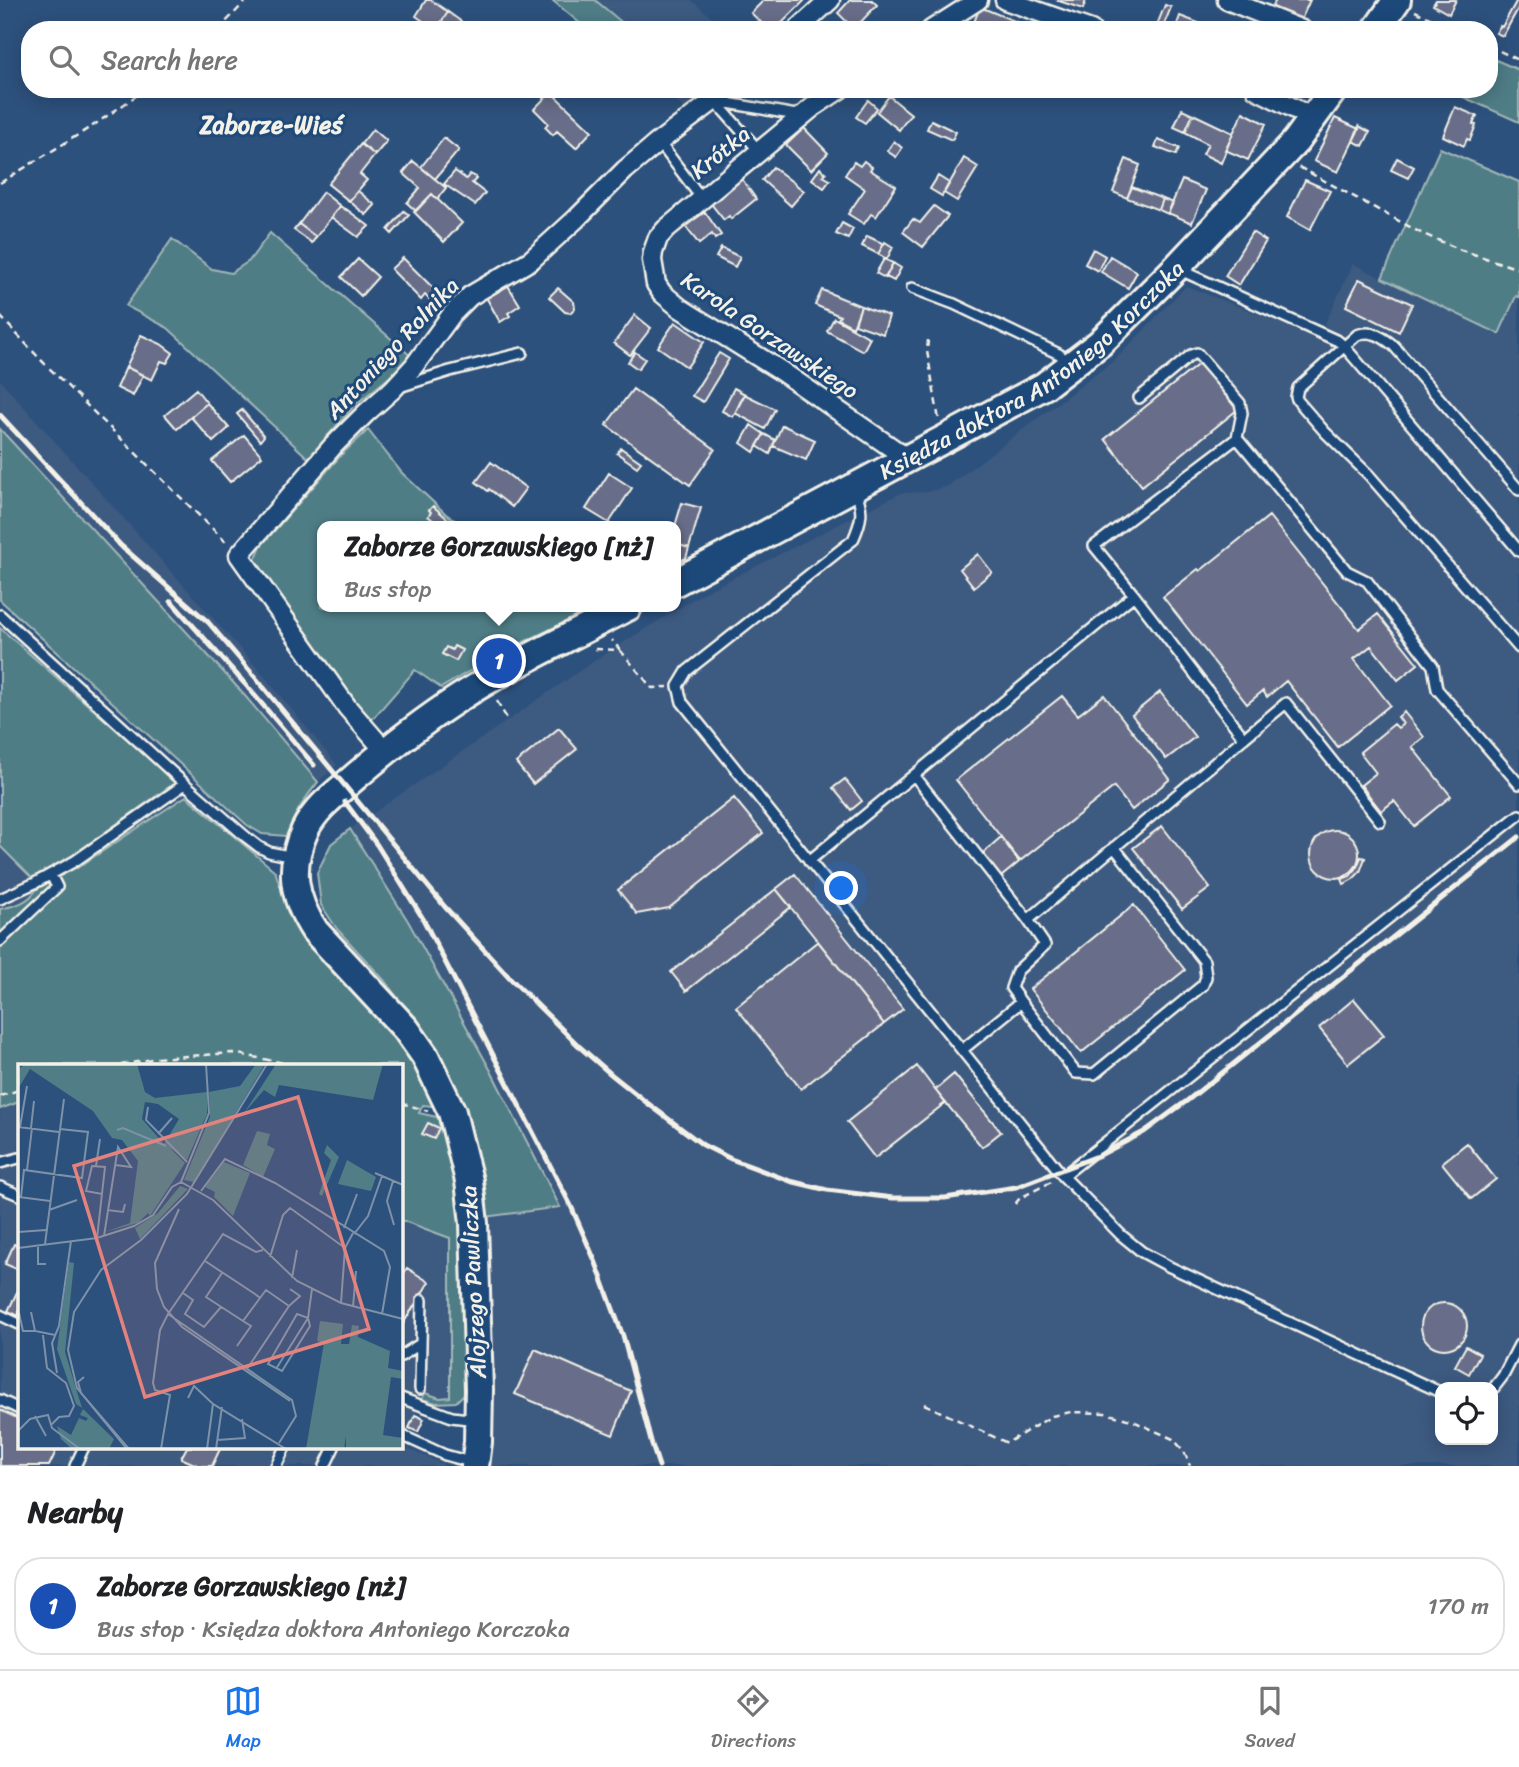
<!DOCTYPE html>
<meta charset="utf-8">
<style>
:root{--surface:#fff;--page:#f6f6f6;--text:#202124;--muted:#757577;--line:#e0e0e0;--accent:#1a73e8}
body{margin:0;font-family:Sriracha,sans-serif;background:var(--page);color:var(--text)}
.controls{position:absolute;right:21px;bottom:21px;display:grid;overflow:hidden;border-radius:14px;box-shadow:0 4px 18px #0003}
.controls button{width:63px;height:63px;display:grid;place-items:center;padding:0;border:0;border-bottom:2px solid var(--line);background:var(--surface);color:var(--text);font:35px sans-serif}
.you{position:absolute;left:842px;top:889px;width:24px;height:24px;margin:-18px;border:5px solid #fff;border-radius:50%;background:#1a73e8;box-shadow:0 0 0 10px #1a73e833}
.badge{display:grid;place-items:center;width:46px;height:46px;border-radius:50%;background:var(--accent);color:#fff;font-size:23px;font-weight:700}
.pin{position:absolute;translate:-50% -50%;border:4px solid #fff;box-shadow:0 2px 7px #0006}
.popup{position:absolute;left:317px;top:521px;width:364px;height:91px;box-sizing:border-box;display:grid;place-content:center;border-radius:14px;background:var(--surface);filter:drop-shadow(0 2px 5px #0005);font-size:23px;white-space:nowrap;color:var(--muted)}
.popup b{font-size:26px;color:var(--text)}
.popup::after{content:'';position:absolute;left:50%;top:100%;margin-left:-14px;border:14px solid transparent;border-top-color:var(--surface)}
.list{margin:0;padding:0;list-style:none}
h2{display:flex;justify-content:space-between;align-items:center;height:91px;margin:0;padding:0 28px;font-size:30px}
h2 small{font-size:23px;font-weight:400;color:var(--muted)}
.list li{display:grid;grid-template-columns:46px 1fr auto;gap:21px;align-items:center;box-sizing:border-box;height:98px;margin:0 14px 14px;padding:0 14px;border:2px solid var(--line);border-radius:28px}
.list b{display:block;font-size:26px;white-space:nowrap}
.list p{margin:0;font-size:23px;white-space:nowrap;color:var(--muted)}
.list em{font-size:23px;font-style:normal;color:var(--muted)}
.icon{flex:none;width:38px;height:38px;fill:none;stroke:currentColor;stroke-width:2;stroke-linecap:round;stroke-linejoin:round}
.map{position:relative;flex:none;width:1519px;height:1466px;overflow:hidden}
.search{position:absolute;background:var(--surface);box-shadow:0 4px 18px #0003;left:21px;right:21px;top:21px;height:77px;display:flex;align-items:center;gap:18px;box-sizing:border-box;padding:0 24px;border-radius:28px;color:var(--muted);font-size:26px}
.sheet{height:203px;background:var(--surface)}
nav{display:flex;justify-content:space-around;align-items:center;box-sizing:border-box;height:98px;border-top:2px solid var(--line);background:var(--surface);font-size:19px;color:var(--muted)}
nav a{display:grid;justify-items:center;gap:4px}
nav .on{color:var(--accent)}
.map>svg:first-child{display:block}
.built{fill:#3e5a81;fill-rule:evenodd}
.green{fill:#507d86;stroke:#a2b7b7;stroke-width:2}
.building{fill:#676e89;stroke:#f4f1e8;stroke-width:2}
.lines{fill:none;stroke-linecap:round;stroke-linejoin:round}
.lane-casing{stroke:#f4f1e8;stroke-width:14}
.street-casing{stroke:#f4f1e8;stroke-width:23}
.secondary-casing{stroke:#f4f1e8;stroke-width:32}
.path{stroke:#f4f1e8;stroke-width:2.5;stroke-dasharray:7 5;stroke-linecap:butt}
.lane{stroke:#1f4a7a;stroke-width:9}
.street{stroke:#1f4a7a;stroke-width:18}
.secondary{stroke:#1f4a7a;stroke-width:26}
.rail{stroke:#f4f1e8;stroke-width:5}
.labels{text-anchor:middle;stroke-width:6;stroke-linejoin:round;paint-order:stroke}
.street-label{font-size:23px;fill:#f4f1e8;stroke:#1f4a7a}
.neighbourhood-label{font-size:24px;font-weight:bold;fill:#f4f1e8;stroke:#1f4a7a}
.inset-road{fill:none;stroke:#7d91a8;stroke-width:2}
.view{fill:#e4827e;fill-opacity:0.15;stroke:#e4827e;stroke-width:3.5}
.inset-edge{fill:none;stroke:#f4f1e8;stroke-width:3.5}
</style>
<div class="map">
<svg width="1519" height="1466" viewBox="0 0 1519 1466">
<rect width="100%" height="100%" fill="#2d517d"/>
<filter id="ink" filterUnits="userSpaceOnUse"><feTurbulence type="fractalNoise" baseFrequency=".0143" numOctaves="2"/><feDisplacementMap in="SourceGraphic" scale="14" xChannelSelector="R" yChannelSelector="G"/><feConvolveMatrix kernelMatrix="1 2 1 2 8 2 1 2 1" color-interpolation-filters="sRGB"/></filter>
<g filter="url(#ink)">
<path class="built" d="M595,0H691L727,30H631Z
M660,89H714L687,111Z
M1353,264L1499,334L1516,296L1519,297V1466H486L490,1445L492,1339L485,1217L560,1207L491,1071L408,921L350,829L597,659L703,593L901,493L927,492L948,486L1116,359L1186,286L1314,336L1324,326ZM1440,1387H1493V1440H1440Z
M0,380L260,671L337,765L318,782L240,690L0,429Z
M0,846L33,879L37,888L33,896L16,905L0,909Z
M19,1102V1447H401V1220L450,1238V1397L440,1398L425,1393L401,1446L443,1464V1466H0V1109Z"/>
<path class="green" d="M552,0H595L631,30H588Z
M1489,57L1519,70V122L1463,97L1467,89H1489Z
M1440,148L1519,182V297L1516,296L1499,334L1382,278Z
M270,233L413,358L355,405L308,458L168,328L126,306L172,239L212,269L231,273L249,261Z
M0,429L240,690L318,782C304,799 294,815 286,836L262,834L247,825L0,600Z
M368,430L402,473L446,514L463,526H322V607H585L591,610L500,653L441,688L415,670L370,722L254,562L261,546L342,454Z
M0,628L176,782L66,860L77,868L186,796L275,871L292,921L373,1005L405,1044L441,1107L423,1105L419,1113L446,1119L461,1189L465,1393L456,1402L436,1403L422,1399L425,1393L440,1398L450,1397V1238L401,1220V1065H19V1102L0,1109V909C15,906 30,902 37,888L33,879L0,846Z
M350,829L408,921L491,1071L560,1207L485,1217L463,1106L436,1049L384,980L337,929L321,905L317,873L331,844Z"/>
<path class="building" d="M426,0H431L448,12L436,30L416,16Z
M764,0H803L804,1L775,30H769L751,13Z
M850,0H872L877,5L854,29L838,13Z
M1056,0H1086L1083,9Z
M1276,0H1310L1301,20L1272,7Z
M1436,0H1456L1449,14L1433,5Z
M1517,0H1519V7L1503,36L1496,33L1500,26L1502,27Z
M1165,5L1171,7L1162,30H1155Z
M980,7L1017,22L1013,30H971Z
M448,12L473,30H436Z
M1180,16L1217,30H1175Z
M551,92L592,131L576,148L557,131L553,135L545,127L548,123L534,109Z
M889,96L911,114L899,130L877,112Z
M868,100L877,108L865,123L856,117Z
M1455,107L1477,116L1473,124L1476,125L1470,140L1467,139L1464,146L1443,136Z
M1182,109L1193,114L1185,132L1174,127Z
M1243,112L1266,124L1248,160L1225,150Z
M1193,114L1233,133L1221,163L1203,154L1208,144L1185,132Z
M1335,118L1359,129L1338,172L1314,161Z
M931,120L956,132L952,140L927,129Z
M1359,126L1370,132L1363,146L1353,141Z
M804,128L828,153L811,170L786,145Z
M373,129L387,141L375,155L361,144Z
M444,138L459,150L435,179L421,167Z
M1158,140L1179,148L1176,155L1155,147Z
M894,141L902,148L896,157L887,151Z
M361,144L375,155L360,174L367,180L349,201L328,184Z
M964,158L978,167L957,201L944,193Z
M1397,158L1414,167L1408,178L1391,170Z
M1126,159L1140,165L1127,198L1113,192Z
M413,161L446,188L437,199L432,194L416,211L407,203L420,188L403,173Z
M864,161L872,167L870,170L896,186L876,217L871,214L864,224L848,214L865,189L845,175L854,162L860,166Z
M773,167L804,191L791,206L762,180Z
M820,168L826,173L823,176L830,180L824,188L812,179Z
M455,171L466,179L470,174L476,177V179L472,183L485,193L475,205L444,184Z
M938,176L949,183L942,196L930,189Z
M742,179L756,199L731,219L729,216L724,220L708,200L734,180Z
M1182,180L1206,190L1192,223L1168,213Z
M1305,180L1330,191L1310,230L1287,217Z
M1132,187L1163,199L1159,210L1127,198Z
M358,191L375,205L366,215L349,201Z
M323,192L340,206L316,237L299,224Z
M432,194L462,223L444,242L414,212Z
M1163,199L1173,203L1168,214L1159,210Z
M340,206L346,210V209L369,226L358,237L331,217Z
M934,206L948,216L923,247L903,232L913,219L920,223Z
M404,211L409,215L392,234L388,230Z
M705,212L721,235L715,239L712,234L699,244L685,226Z
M842,223L853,229L848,239L836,234Z
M299,224L316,237L312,243L294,230Z
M1252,232L1266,241L1239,285L1225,276Z
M867,236L884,244L878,254L862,246Z
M885,242L893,247L887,259L878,254Z
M721,248L740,257L735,267L716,257Z
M1093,249L1105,256L1098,271L1085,264Z
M1110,256L1137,272L1128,288L1101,272Z
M403,258L440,295L432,302L425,295L421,300L391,269Z
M358,259L378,277L361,296L341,277Z
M884,259L893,263L885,278L876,273Z
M893,263L901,268L894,281L886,277Z
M1359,279L1412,304L1399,332L1346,306Z
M507,284L520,305L508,313L510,316L500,322L486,297Z
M558,288L574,302L575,308L570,313L565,312L549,297Z
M822,290L861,306L853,327L838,319L840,316L815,305Z
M861,306L889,316L883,334L855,324Z
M635,315L651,328L630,355L614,343Z
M834,318L870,338L863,351L827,331Z
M675,322L704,342L687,367L658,347Z
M141,335L161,344L173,353L167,363L161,361L152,380L126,367Z
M635,352L645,359L638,369L628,362Z
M719,353L729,359L703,402L692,396Z
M1200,363L1237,410L1142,486L1105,439Z
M126,367L143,375L133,396L117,388Z
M734,388L745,394L733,417L722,411Z
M196,389L207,403L177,429L165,415Z
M633,389L715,449L690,485L606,425Z
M744,394L775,409L765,429L735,413Z
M207,403L229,428L213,442L191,417Z
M242,410L264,436L260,441L237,414Z
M751,425L764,434L754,452L741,443Z
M782,425L815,440L806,460L773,446Z
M764,434L775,440L770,454L757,446Z
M244,435L262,456L230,482L212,461Z
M621,448L641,462L637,467L617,453Z
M491,462L526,488L512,507L489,489L488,491L476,482Z
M609,473L632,488L609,523L586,509Z
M682,503L701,508L689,548L676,544L675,526Z
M433,506L450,521L446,526H440L428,516L431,512L429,510Z
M1269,516L1359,629L1378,614L1418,664L1398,680L1371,646L1354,659L1390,705L1338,747L1286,681L1267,697L1263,691L1247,704L1163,597L1198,569L1200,571Z
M676,544L689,548L686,558L678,562H676Z
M978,554L992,572L974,587L960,569Z
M454,646L462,650L456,661L442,654L446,647L452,650Z
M1160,692L1195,737L1166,759L1132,715Z
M1104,695L1170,779L1132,810L1114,787L1020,861L956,780L1062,696L1078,715Z
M1404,712L1424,737L1412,747L1451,796L1414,826L1394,801L1381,811L1361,785L1376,773L1360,752L1394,724L1398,728L1403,724L1398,717Z
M559,728L577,749L533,784L516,763Z
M845,779L862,801L851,810L833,788Z
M734,798L763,833L669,908L637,914L618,890Z
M1162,826L1210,888L1182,909L1133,848Z
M1311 854a24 24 0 1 1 48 0a24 24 0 1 1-48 0Z
M1001,837L1019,862L1001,877L983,853Z
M1361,857L1365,858L1360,872L1353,879L1344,884L1342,879L1350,876L1356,869Z
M795,874L903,1009L884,1024L776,889Z
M776,889L791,907L686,991L671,972Z
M1134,905L1185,970L1081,1053L1030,989Z
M818,941L884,1024L801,1089L736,1007Z
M1354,999L1384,1035L1348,1064L1319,1028Z
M917,1066L945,1103L875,1158L847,1122Z
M954,1074L1001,1132L982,1147L935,1090Z
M428,1123L439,1128L434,1139L422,1134Z
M1467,1143L1496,1179L1471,1199L1442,1163Z
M14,1244L19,1246V1270L5,1264Z
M407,1268L429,1282L401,1327V1278Z
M19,1288V1316L8,1311Z
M1421 1326a23 23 0 1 1 46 0a23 23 0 1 1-46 0Z
M1466,1346L1480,1354L1469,1374L1455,1366Z
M535,1349L631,1391L613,1435L515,1394Z
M0,1410L19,1419V1447H58L49,1466H0Z
M415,1415L424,1419L418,1432L409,1428Z
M187,1447H221L212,1466H199L181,1458Z"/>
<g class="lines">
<g class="lane-casing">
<path id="lane" d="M715,101L760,152
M716,101L802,116
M659,142L702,199
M1180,270L1338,341L1344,346L1519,551
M912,288L954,304L1059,354L1068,362
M399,387L450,371L522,353
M1139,398L1191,355L1197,353L1240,403L1242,413L1237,438
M855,490C864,510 862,520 853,540L687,671L678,686L682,702L1063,1176
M1519,490L1394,346C1383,337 1371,329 1357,335L1298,388L1296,397L1298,401L1325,432L1369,475L1519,648
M1134,595L1094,546L1237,438L1347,571L1367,581L1433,666L1437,689L1519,784
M0,615L185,784L246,837L259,847L269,852L293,857
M1244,738L1286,703L1380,821
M809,861L1102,621L1134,595L1244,738L1028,920L914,775
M0,899L35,883L75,861L185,784
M0,941L57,887L51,875
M1021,1002L1011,988L1017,971L1045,945L1028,920
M962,1050L1021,1002L1076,1073L1094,1074L1203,985L1206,977L1204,961L1114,847
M0,1163L19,1158
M0,1187L19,1195
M0,1315L19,1324
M401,1356L420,1344
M420,1389L422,1300
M1493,1389L1503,1376L1519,1345
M1440,1392L1170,1267L1142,1252L1121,1235L1063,1176L1519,815
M401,1398L452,1417L476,1420
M0,1400L19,1409
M401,1435L445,1455L474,1463
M75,1466L84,1447
M276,1466L285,1447
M325,1466L334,1447"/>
</g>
<g class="street-casing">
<path id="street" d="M1005,0L1091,30
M1227,0L1302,30
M797,30L830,0
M931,30L978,0
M840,89L813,107L666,229L658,238L653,252L652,260L656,284L662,293L680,308L781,371L908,459
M1256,89L1313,118
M385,751L347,707L239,555L333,446L366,413L393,389L414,366L452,314L470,296L531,260L576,219L625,170L656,144L729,89"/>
</g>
<g class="secondary-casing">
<g id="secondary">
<path d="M1376,30L1397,0"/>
<path id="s1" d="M676,582L1044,386L1100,343L1176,268L1296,141L1334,89"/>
<path d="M475,1466L478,1442L479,1390L474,1223L469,1181L452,1112L425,1056L406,1029L315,931C293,898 288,867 305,830C316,807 338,792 356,776C389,748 423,721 459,698C512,664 572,636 628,607"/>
</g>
</g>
<path class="path" d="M1415,11L1455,30
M218,30L247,0
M1489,46L1519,60
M1299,167L1421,233L1461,250L1519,269
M0,183L94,125L146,89
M0,316L41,360L228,544
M928,340L927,351L939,420
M595,649L620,650L612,640
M620,650L652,688L668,687
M497,701L507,719
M121,1065L157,1058L233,1053L294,1065
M0,1096L19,1090
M401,1103L428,1111
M1015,1204L1020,1198L1051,1182
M924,1404L1007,1443L1052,1416L1071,1412L1105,1413L1131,1420L1173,1439L1184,1451L1190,1466"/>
<use href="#lane" class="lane"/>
<use href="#street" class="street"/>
<use href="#secondary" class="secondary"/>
<path class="rail" d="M0,415L124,549
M119,544L208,622L255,677L445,907L512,980L581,1048L612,1075L646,1102L703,1145L731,1159L790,1181L827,1190L893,1198H945L1016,1187L1100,1155L1144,1132L1188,1100L1519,837
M171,601L245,684L314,765
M345,802L377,845L422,917L571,1206L596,1263L623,1336L652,1445L659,1466"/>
</g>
</g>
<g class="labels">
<g class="street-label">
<text transform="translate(720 152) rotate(-39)" y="8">Krótka</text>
<text transform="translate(770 335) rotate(34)" y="8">Karola Gorzawskiego</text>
<text transform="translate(392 348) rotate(-47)" y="8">Antoniego Rolnika</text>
<text dy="8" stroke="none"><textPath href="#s1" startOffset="416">Księdza doktora Antoniego Korczoka</textPath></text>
<text transform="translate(473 1282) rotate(-93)" y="8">Alojzego Pawliczka</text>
</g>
<g class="neighbourhood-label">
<text x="271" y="133">Zaborze-Wieś</text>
</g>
</g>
<g transform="translate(18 1064)">
<rect width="385" height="385" fill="#2d517d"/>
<path d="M8,0H119L127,28L137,34L189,28V50L169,96L152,84L167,99L132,152L130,149L120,159L87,168L112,159L120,97L104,76L94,74L75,47L12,5L0,25V5ZM127,38L140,40L161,55L146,80L124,55ZM238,0H247L186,102L176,118L166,116L192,53L191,28L222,22ZM258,0H365L355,36L261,21L257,33L246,26L226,49ZM239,67L252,70L249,81L257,85L245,113L225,101ZM309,81L321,93L304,132L301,130L313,96L306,89ZM329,96L358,113L353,127L320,120ZM206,98L232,109L215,152L196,133L197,128L187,123ZM162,122L170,125L122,175L117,164L140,149ZM51,198L56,199L47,288L64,344L58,340L39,285ZM302,257L325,260L323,280H331L334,261L341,262L340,273L372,287L370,304L385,307V315L373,313L365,371L385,374V385H328V372L326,385H288L306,279L299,277ZM65,345L96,375L91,385H54L43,375L39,362L53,371L61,354L68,357L70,354L62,351Z" fill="#507d86" fill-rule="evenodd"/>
<path class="inset-road" d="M130,43L128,56L169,98M0,63L41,68M2,63L9,22M13,64L16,37M99,66L105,64L148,82M140,70L154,54M78,102L82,75M9,106L14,64M357,109L385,121M375,117L369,137L376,161M163,118L195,136L279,217L323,239L385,255M163,118L191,49L188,0M183,127L207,95L257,119L366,187L372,203L364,250M1,133L32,137M3,133L6,106L64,114L70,68L42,65M161,145L137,199L139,225L146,243L164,263L272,337M31,146L59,136M89,146L105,148L107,140M326,164L339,130M0,168L28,166M336,170L350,152L364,112M86,172L100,83L113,103L97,101M79,174L87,103L74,102L68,127L84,130M27,180L46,35M20,181V200H28M0,184L79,174L116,162L135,151L154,123L163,118M252,193L265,151L272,144L327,184M187,197L237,230L242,234L225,257L188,233L204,209M274,214L279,186M165,229L175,236L167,250L186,263L203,243M323,239L327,184L335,169M271,242L282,232L272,225M335,243L338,207M13,248L17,267L37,271M1,249L5,267H17M150,250L205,170L238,188L245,186M290,254L292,262L264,307L250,300L279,250L290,254L294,225M25,271L29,304L48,319L56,342L51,352L41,353L33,361M219,282L233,262L225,257M229,305L271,242L248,226L242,234M258,305L290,254M39,309L34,279L41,262L53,177M66,313L60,318L63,329L111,385M170,334L176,322L195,340M17,352L28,372M0,367L12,355L30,351L34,364L62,385M199,376L227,374L224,355M109,385L59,324L50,286L56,248L83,206L123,176L169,130L249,0M143,385L152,331L137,326L135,319L142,266L150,250L274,336L278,352L261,379M189,385L195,340L268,385M198,385L204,343"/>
<path class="view" d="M280,33L351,265L127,333L56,102Z"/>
<rect width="385" height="385" class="inset-edge"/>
</g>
</svg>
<div class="controls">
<button><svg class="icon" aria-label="locate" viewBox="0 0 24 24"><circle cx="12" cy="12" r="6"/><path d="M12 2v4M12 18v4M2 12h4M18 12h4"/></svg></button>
</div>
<div class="you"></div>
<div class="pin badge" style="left:499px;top:661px;background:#1a4fb4">1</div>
<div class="popup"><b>Zaborze Gorzawskiego [nż]</b>Bus stop</div>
<div class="search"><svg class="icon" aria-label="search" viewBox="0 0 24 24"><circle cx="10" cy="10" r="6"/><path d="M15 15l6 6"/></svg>Search here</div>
</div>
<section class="sheet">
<h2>Nearby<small></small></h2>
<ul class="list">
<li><span class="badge" style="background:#1a4fb4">1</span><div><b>Zaborze Gorzawskiego [nż]</b><p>Bus stop · Księdza doktora Antoniego Korczoka</p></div><em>170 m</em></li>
</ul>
</section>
<nav>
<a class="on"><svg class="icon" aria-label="map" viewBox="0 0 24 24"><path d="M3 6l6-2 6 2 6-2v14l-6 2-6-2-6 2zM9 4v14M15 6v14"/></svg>Map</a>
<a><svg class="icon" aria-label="directions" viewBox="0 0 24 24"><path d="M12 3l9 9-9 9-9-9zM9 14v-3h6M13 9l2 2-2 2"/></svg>Directions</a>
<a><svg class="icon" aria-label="saved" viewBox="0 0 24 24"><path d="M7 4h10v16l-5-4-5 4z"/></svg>Saved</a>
</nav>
